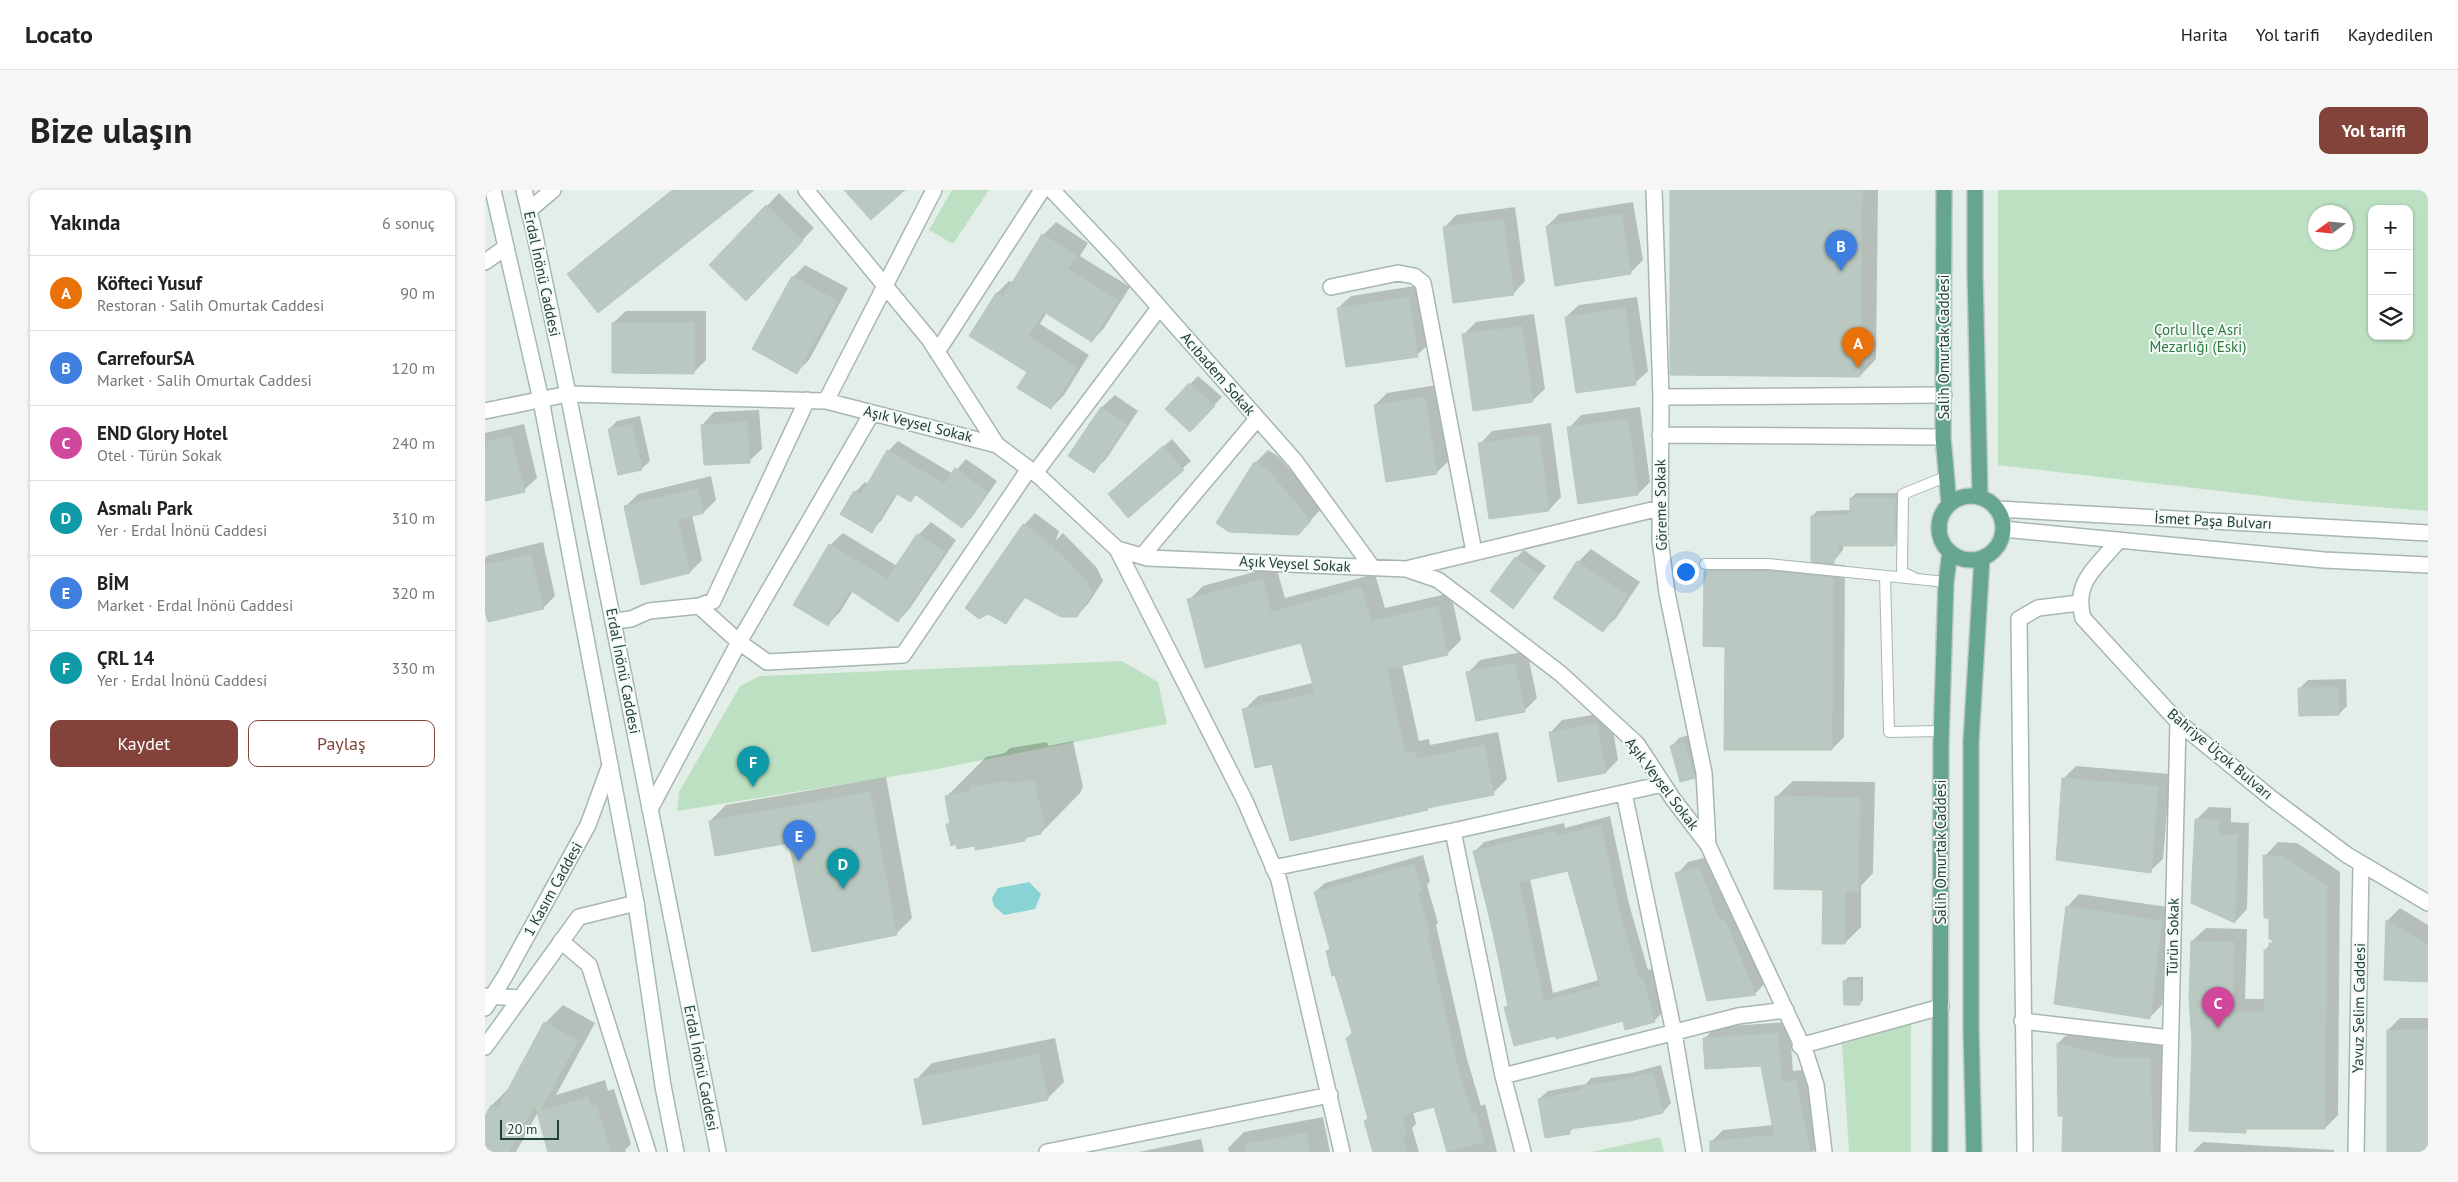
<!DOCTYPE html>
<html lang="tr">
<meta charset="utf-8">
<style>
:root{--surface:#fff;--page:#f6f6f6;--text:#222;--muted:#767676;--line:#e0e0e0;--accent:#83433a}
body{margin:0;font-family:"PT Sans",sans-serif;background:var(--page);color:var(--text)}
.controls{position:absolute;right:15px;top:15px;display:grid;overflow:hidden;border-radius:10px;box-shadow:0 1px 4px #0004}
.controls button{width:45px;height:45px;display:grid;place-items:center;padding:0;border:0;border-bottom:1px solid var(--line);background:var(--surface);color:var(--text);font:25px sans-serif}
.compass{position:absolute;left:1823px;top:15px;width:45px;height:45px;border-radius:50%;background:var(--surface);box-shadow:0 1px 4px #0004;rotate:255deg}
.scale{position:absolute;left:15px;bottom:12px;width:59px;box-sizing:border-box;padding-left:5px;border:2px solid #224135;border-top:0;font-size:14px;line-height:18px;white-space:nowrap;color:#224135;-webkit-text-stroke:4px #f5faf7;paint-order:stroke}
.you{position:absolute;left:1200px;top:381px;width:18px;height:18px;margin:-12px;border:4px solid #fff;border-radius:50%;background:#1a73e8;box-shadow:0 0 0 8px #1a73e833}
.badge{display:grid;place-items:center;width:32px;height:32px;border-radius:50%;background:var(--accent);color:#fff;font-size:16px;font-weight:700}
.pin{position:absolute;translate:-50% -41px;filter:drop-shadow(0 1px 2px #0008)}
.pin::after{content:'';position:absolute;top:26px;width:18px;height:15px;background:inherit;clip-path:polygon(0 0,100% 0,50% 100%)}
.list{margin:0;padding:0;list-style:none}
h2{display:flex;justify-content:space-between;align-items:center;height:65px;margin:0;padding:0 20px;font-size:21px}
h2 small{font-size:16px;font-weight:400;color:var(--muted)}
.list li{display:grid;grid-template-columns:32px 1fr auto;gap:15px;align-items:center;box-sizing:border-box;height:75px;padding:0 20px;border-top:1px solid var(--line)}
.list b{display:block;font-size:19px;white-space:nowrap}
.list p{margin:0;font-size:16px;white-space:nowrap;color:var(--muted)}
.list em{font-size:16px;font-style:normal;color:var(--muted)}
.actions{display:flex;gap:10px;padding:15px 20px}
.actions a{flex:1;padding:11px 0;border:1px solid var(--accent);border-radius:10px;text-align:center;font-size:18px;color:var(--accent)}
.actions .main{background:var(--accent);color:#fff}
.icon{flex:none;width:28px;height:28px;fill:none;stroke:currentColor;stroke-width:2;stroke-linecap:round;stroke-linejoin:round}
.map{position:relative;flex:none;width:1943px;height:962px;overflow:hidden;border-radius:10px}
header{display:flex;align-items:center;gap:30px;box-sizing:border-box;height:70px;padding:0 25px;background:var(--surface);border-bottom:1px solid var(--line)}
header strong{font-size:24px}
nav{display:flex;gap:28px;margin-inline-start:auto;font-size:18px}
.intro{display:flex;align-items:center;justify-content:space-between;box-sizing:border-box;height:120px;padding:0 30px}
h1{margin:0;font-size:35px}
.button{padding:12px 22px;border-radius:10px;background:var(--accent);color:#fff;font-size:18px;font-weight:700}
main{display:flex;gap:30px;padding:0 30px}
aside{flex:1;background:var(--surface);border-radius:10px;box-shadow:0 1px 4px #0004}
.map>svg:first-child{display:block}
.green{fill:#bce0c1;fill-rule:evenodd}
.water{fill:#8ad3d5}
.shadow{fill:#0003;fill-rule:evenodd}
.building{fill:#b9c9c1;stroke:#b6c8be;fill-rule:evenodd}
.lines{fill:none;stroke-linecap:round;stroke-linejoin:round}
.service-casing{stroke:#a6b7af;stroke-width:12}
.minor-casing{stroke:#a6b7af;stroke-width:18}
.tertiary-casing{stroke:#a6b7af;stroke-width:18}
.secondary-casing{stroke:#a2bbaf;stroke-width:18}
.primary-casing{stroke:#c1cac6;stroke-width:18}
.service{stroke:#fff;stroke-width:10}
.minor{stroke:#fff;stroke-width:15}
.tertiary{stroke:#fff;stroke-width:15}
.secondary{stroke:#fff;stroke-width:15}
.primary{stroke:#66a68e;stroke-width:15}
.labels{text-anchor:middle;stroke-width:4;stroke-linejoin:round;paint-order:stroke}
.street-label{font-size:15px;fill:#224135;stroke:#f5faf7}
.park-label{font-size:15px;fill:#2a7a3f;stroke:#f5faf7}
</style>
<header>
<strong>Locato</strong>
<nav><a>Harita</a><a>Yol tarifi</a><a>Kaydedilen</a></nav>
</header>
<div class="intro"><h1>Bize ulaşın</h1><a class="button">Yol tarifi</a></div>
<main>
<aside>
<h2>Yakında<small>6 sonuç</small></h2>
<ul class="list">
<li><span class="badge" style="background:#e8710a">A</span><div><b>Köfteci Yusuf</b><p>Restoran · Salih Omurtak Caddesi</p></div><em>90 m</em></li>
<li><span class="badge" style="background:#3f7fe0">B</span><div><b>CarrefourSA</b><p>Market · Salih Omurtak Caddesi</p></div><em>120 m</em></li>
<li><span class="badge" style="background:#d1479c">C</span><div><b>END Glory Hotel</b><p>Otel · Türün Sokak</p></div><em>240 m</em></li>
<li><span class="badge" style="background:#0f9aa8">D</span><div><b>Asmalı Park</b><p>Yer · Erdal İnönü Caddesi</p></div><em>310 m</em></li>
<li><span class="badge" style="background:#3f7fe0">E</span><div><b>BİM</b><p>Market · Erdal İnönü Caddesi</p></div><em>320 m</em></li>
<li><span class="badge" style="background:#0f9aa8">F</span><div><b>ÇRL 14</b><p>Yer · Erdal İnönü Caddesi</p></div><em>330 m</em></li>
</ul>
<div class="actions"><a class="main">Kaydet</a><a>Paylaş</a></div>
</aside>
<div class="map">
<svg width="1943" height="962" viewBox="0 0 1943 962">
<rect width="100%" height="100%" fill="#e4eee8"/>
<path class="green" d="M467,0H504L468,54L444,40Z
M1513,0H1943V321L1819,311L1513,275ZM1887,19H1924V146H1887ZM1830,22H1860V52H1830Z
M637,471L673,492L682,534L447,580L192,621L194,602L255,496L275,486Z
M1426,834V962H1364L1357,854Z
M1175,947L1179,962H1106Z"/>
<path class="water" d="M544,692L556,704L550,719L519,725L509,716L507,708L513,698Z"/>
<path class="shadow" d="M187,0H267L84,84L96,72Z
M1186,0H1393L1391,169L1375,186Z
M294,3L329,38L273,96L282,16Z
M1148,12L1158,70L1145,83L1062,36L1074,24Z
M1030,17L1040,91L1028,104L959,38L971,25Z
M571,32L603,53L595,66L645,97L619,138L607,151L562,122L555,134L604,165L579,205L566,218L543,182L485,145L512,103L524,91L528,93L558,45Z
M320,75L363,98L324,170L312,182L308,87Z
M936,95L945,153L932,165L853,118L866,106Z
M1152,107L1163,181L1150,193L1081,127L1094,115Z
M141,121H221V170L208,183L128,133Z
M1049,124L1060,199L1047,211L978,145L991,132Z
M713,186L737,207L713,232L682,219Z
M952,195L964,271L951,283L890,215L902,203Z
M630,205L653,221L621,269L609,281L585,266L617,217Z
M1155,217L1165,292L1153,304L1084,238L1096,225Z
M274,220L277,259L264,271L217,235L229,222Z
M155,226L165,271L156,279L124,239L132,231Z
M1066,233L1076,307L1064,320L995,254L1007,241Z
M39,234L52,288L39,300L0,310V243Z
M687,249L706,271L644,326L633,296Z
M413,251L468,284L481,269L512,291L487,327L477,337L432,304L426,310L413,303L396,331L386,341L370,302L380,292L383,294L403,261Z
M783,260L793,266L838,317L825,331L770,273Z
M226,286L231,310L219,322L207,325L217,370L205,382L141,316L153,304Z
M1371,303H1415V349L1410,354L1358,355V360L1346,374L1360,375L1359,547L1347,559L1241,455L1220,382L1233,369L1328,372L1327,326L1332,321L1366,320V308Z
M550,323L574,341L571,350L578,343L612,378L618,391L603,414L591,426L541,407L521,432L539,335Z
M446,332L471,350L425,418L413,431L368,401L355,422L343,434L345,355L358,343L412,376L433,345Z
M58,352L70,406L58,418L0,416V368L4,365Z
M1106,359L1155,392L1131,428L1118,440L1069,408L1093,372Z
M1039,360L1061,376L1028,417L1031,368Z
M791,376L800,408L890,384L900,418L966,403L976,450L962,464L917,474L934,551L944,549L945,555L1013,542L1022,589L1008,603L945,616L942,619L788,572L759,520L773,506L828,493L817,451L704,410L718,396Z
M1042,461L1052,508L1039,521L983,483L995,470Z
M1861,489L1862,516L1854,524L1815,498L1823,490Z
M1125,522L1133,570L1121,582L1065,543L1077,530Z
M1207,544L1217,578L1209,587L1186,557L1194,548Z
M588,551L598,597L595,603L556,643L544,645L540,650L491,659V654L463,634L466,632L462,606L501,567L520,563L525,558L562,552L563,556Z
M1591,576L1685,584L1678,669L1665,681L1578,589Z
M401,587L427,728L411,744L305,651L225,631L241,615Z
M1308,591L1390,592L1388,683L1376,696V737L1360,753L1339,699L1291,607Z
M1724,617L1746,618V632L1764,633L1762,719L1750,732L1711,630Z
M1125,626L1144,714L1163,780L1167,779L1178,822L1169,831L1139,830L1071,844L1021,817L1024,814L989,662L999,652L1079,633L1080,638ZM1084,679L1114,790L1068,803L1045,688Z
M1793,652L1812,653L1855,682L1853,925L1840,938L1708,854L1707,751L1721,738L1762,739L1760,809H1780V760L1789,750L1780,666Z
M938,665L945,691L942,695L953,733L951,735L982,869L996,916L1000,914L1012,962H963L950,915L928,921L931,934L927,938L934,962H890L881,931L884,927L862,848L868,842L842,761L845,757L830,702L840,693Z
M1226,666L1281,792L1270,804L1192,684L1203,672Z
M1594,704L1689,718L1677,815L1664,828L1576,757L1582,717Z
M1915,718L1943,735V790L1900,789L1903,730Z
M1363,787H1378V810L1374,814L1360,791Z
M78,815L110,833L71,905L120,890L123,901L129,899L146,954L140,960L141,962H65L53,922L31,962H0V928L7,915L24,898L60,833Z
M1915,828H1943V962H1903V840Z
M1304,832L1308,881L1323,879L1337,953L1328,962H1228L1227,951L1238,940L1288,935L1277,874L1219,849L1231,837Z
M1589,838L1645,853H1680L1683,962H1579L1580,925L1573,853Z
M570,848L579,892L562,909L431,890L447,873Z
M1176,875L1186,913L1178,922L1089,937L1084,943L1054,909L1063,901L1101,894L1106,888L1146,883Z
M838,927L845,962H744L743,958L759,942Z
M716,949L719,962H654Z
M1718,952L1849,960V962H1708Z"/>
<path class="building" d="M189,0H269L113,123L82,84Z
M359,0H420L386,30Z
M1185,0H1377L1375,187L1185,185Z
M281,15L318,51L261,111L224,75Z
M1136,24L1146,84L1070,96L1061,36Z
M1018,29L1029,105L968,113L958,37Z
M557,44L592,66L583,79L633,110L607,152L559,122L543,146L592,178L566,219L532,198L542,182L484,146L511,103L518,107Z
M307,86L352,111L312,184L267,159Z
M924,107L933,167L861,177L852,118Z
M1140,118L1151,195L1091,203L1080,127Z
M127,133H209V184L127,183Z
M1037,136L1048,212L988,221L977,144Z
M704,193L730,216L705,242L680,219Z
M940,207L952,284L901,292L889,215Z
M616,217L642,234L609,283L583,266Z
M1143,229L1153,305L1093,314L1082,237Z
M262,232L265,273L219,275L216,235Z
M147,234L157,280L133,285L123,239Z
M1054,245L1064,321L1004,329L993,253Z
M26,246L40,302L0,311V252Z
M678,256L699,280L643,328L623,304Z
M402,260L459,294L470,278L503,302L477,338L430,304L426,312L410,303L387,343L355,324L369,301L376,305Z
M769,272L781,278L826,331L813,345L744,342L731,333Z
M213,298L219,323L193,330L205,383L156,395L139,316Z
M1365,308H1410V356H1353V366H1349V374L1326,371V326L1365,325Z
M538,334L563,352L562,358L566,354L601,390L607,403L592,427H576L539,407L521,434L503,424L494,429L480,418Z
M432,344L460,362L413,432L365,400L343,436L308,415L344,354L402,389Z
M46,364L59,419L3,432L0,421V375Z
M1030,367L1054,384L1028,419L1005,401Z
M1092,371L1143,405L1118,442L1068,408Z
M1219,381L1289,382L1348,388L1347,560H1239L1240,457L1218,456Z
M778,389L786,422L876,397L886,431L953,416L963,465L902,479L920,564L930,562L932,569L999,555L1009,605L942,618L943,620L805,651L787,574L770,578L757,519L830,503L816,453L720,478L702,409Z
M1030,473L1040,522L991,531L981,482Z
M1853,497L1854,525L1814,526L1813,498Z
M1112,533L1121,583L1073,592L1064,542Z
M1199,552L1210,588L1195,592L1185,556Z
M1577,588L1673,596L1666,683L1571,670Z
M549,590L560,637L555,639L556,644L539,648L540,651L490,660V656L472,659L471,654L466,656L461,634H465L460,606L485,601V597L523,591L524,594Z
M385,602L412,745L327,762L304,653L230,666L224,631Z
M1290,606L1375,608L1373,701H1360V754H1337L1338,700L1289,699Z
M1710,629L1734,630V645H1753L1750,733L1706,713Z
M1116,635L1135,724L1154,789L1158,787L1170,832L1140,840L1138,831L1071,849L1070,846L1029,856L1019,817L1023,816L1008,742L988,661L1070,641L1071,646ZM1083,681L1115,796L1059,811L1034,692Z
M1778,665L1798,666L1842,696L1840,939H1761V943L1704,941L1707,854L1704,808L1706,751L1749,752L1748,822H1779V760H1784V753H1793L1784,749V728H1779Z
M929,674L937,702L933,703L945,743L942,744L973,879L987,924L991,923L999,952L962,962L949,917L917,926L922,944L917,945L922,962H888L879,931L883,929L861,848L868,846L850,785L847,786L841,761L845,759L829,702Z
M1214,677L1234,729L1240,730L1271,805L1222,811L1190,683Z
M1581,716L1677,731L1665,829L1569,814Z
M1901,730L1943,755V792L1899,790Z
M1375,790V815H1359L1358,791Z
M59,832L93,851L55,921L103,907L106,917L111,916L126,962H63L50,915L24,962H0V926L6,915L13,918Z
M1902,840H1943V962H1902Z
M1293,843L1297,892L1311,890L1325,962H1225V951L1289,945L1276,876L1220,879L1218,848Z
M1572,853L1629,868H1665L1668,962H1577L1578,926H1573Z
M554,864L563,910L438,935L429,889Z
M1168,882L1178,923L1145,931L1084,939L1085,944L1060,948L1053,909L1097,900V896L1136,890Z
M821,943L825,962H761L760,954Z"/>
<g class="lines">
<g class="service-casing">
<path id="service" d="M1220,374H1283L1461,392
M1400,386L1404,542L1457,541
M1428,387L1417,382L1418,304L1460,287"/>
</g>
<g class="minor-casing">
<path id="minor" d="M321,0L444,149L512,255
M567,0L629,66L810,271L887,377
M1169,0L1176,207L1175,350L1182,403L1219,583L1223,655
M44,20L68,0
M0,72L21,57
M846,97L913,83L929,86L938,93L989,362
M452,162L557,0
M1176,207L1459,205
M341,211L449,0
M0,221L83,204L341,211L512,255L555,287L632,359L663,368L921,379L953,390L981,411L1076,484L1152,554L1188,609L1223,655L1321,864L1331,895L1339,962
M387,223L254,452L282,472L418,465L544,279
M1175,245L1458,247
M550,283L674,118
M632,359L760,611L794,690L857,962
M657,366L772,229
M921,379L1175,318
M128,431L146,429L164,421L214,416L228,411L322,210
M1139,603L1189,843L1209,962
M165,619L254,452L214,416
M968,641L1018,886L1038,962
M788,678L968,641L1178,594
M76,751L104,775L163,962
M0,806L35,808
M1537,831L1686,848
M1315,856L1456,817
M1018,886L1253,826L1301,820
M562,962L845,905
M1683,962L1693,532
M1871,962L1876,674"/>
</g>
<g class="tertiary-casing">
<path id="tertiary" d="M1513,319L1943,343
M1518,339L1839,370L1943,375
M1634,350C1612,377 1588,391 1598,428L1693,532L1786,608L1862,665L1943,713
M0,818L20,786L103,635L125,575
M0,857L94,727L151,713
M1540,962L1534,429L1553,418L1594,413"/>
</g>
<g class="secondary-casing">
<path id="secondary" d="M8,0L56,210L125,575L151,713L178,896L191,962
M39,0L49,41L83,204L233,962"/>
</g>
<g class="primary-casing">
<path id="primary" d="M1459,0L1458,247L1464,314
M1490,0V83L1495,306
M1454 338a32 32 0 1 1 64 0a32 32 0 1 1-64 0Z
M1455,962L1456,552L1461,392L1465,362
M1489,962L1486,839V552L1497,368"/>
</g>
<use href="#service" class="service"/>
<use href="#minor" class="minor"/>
<use href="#tertiary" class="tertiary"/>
<use href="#secondary" class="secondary"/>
<use href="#primary" class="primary"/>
</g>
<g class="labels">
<g class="street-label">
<text transform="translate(57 84) rotate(78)" y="5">Erdal İnönü Caddesi</text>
<text transform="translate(1459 157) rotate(-90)" y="5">Salih Omurtak Caddesi</text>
<text transform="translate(733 184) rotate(49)" y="5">Acıbadem Sokak</text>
<text transform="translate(433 234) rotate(14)" y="5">Aşık Veysel Sokak</text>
<text transform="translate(1176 315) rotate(-91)" y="5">Göreme Sokak</text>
<text transform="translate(1728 331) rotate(3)" y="5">İsmet Paşa Bulvarı</text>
<text transform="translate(810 374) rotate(3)" y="5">Aşık Veysel Sokak</text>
<text transform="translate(138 481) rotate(79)" y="5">Erdal İnönü Caddesi</text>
<text transform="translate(1735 564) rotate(40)" y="5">Bahriye Üçok Bulvarı</text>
<text transform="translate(1177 594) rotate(53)" y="5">Aşık Veysel Sokak</text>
<text transform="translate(1456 662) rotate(-90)" y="5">Salih Omurtak Caddesi</text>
<text transform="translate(68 699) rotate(-61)" y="5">1 Kasım Caddesi</text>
<text transform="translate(1688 747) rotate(-89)" y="5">Türün Sokak</text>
<text transform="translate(1874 818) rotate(-89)" y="5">Yavuz Selim Caddesi</text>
<text transform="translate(216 878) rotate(79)" y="5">Erdal İnönü Caddesi</text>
</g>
<g class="park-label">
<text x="1713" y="145">Çorlu İlçe Asri<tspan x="1713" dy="17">Mezarlığı (Eski)</tspan></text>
</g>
</g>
</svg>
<div class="controls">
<button>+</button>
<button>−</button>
<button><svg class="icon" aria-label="layers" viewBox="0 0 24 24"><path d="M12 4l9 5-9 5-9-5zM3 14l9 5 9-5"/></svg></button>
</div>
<svg class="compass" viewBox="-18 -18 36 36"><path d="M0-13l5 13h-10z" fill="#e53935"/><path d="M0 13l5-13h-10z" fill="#767676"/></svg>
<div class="scale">20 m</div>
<div class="you"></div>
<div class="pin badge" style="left:1373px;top:178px;background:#e8710a">A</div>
<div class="pin badge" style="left:1356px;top:81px;background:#3f7fe0">B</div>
<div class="pin badge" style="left:1733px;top:838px;background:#d1479c">C</div>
<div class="pin badge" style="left:358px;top:699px;background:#0f9aa8">D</div>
<div class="pin badge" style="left:314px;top:671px;background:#3f7fe0">E</div>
<div class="pin badge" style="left:268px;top:597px;background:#0f9aa8">F</div>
</div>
</main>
